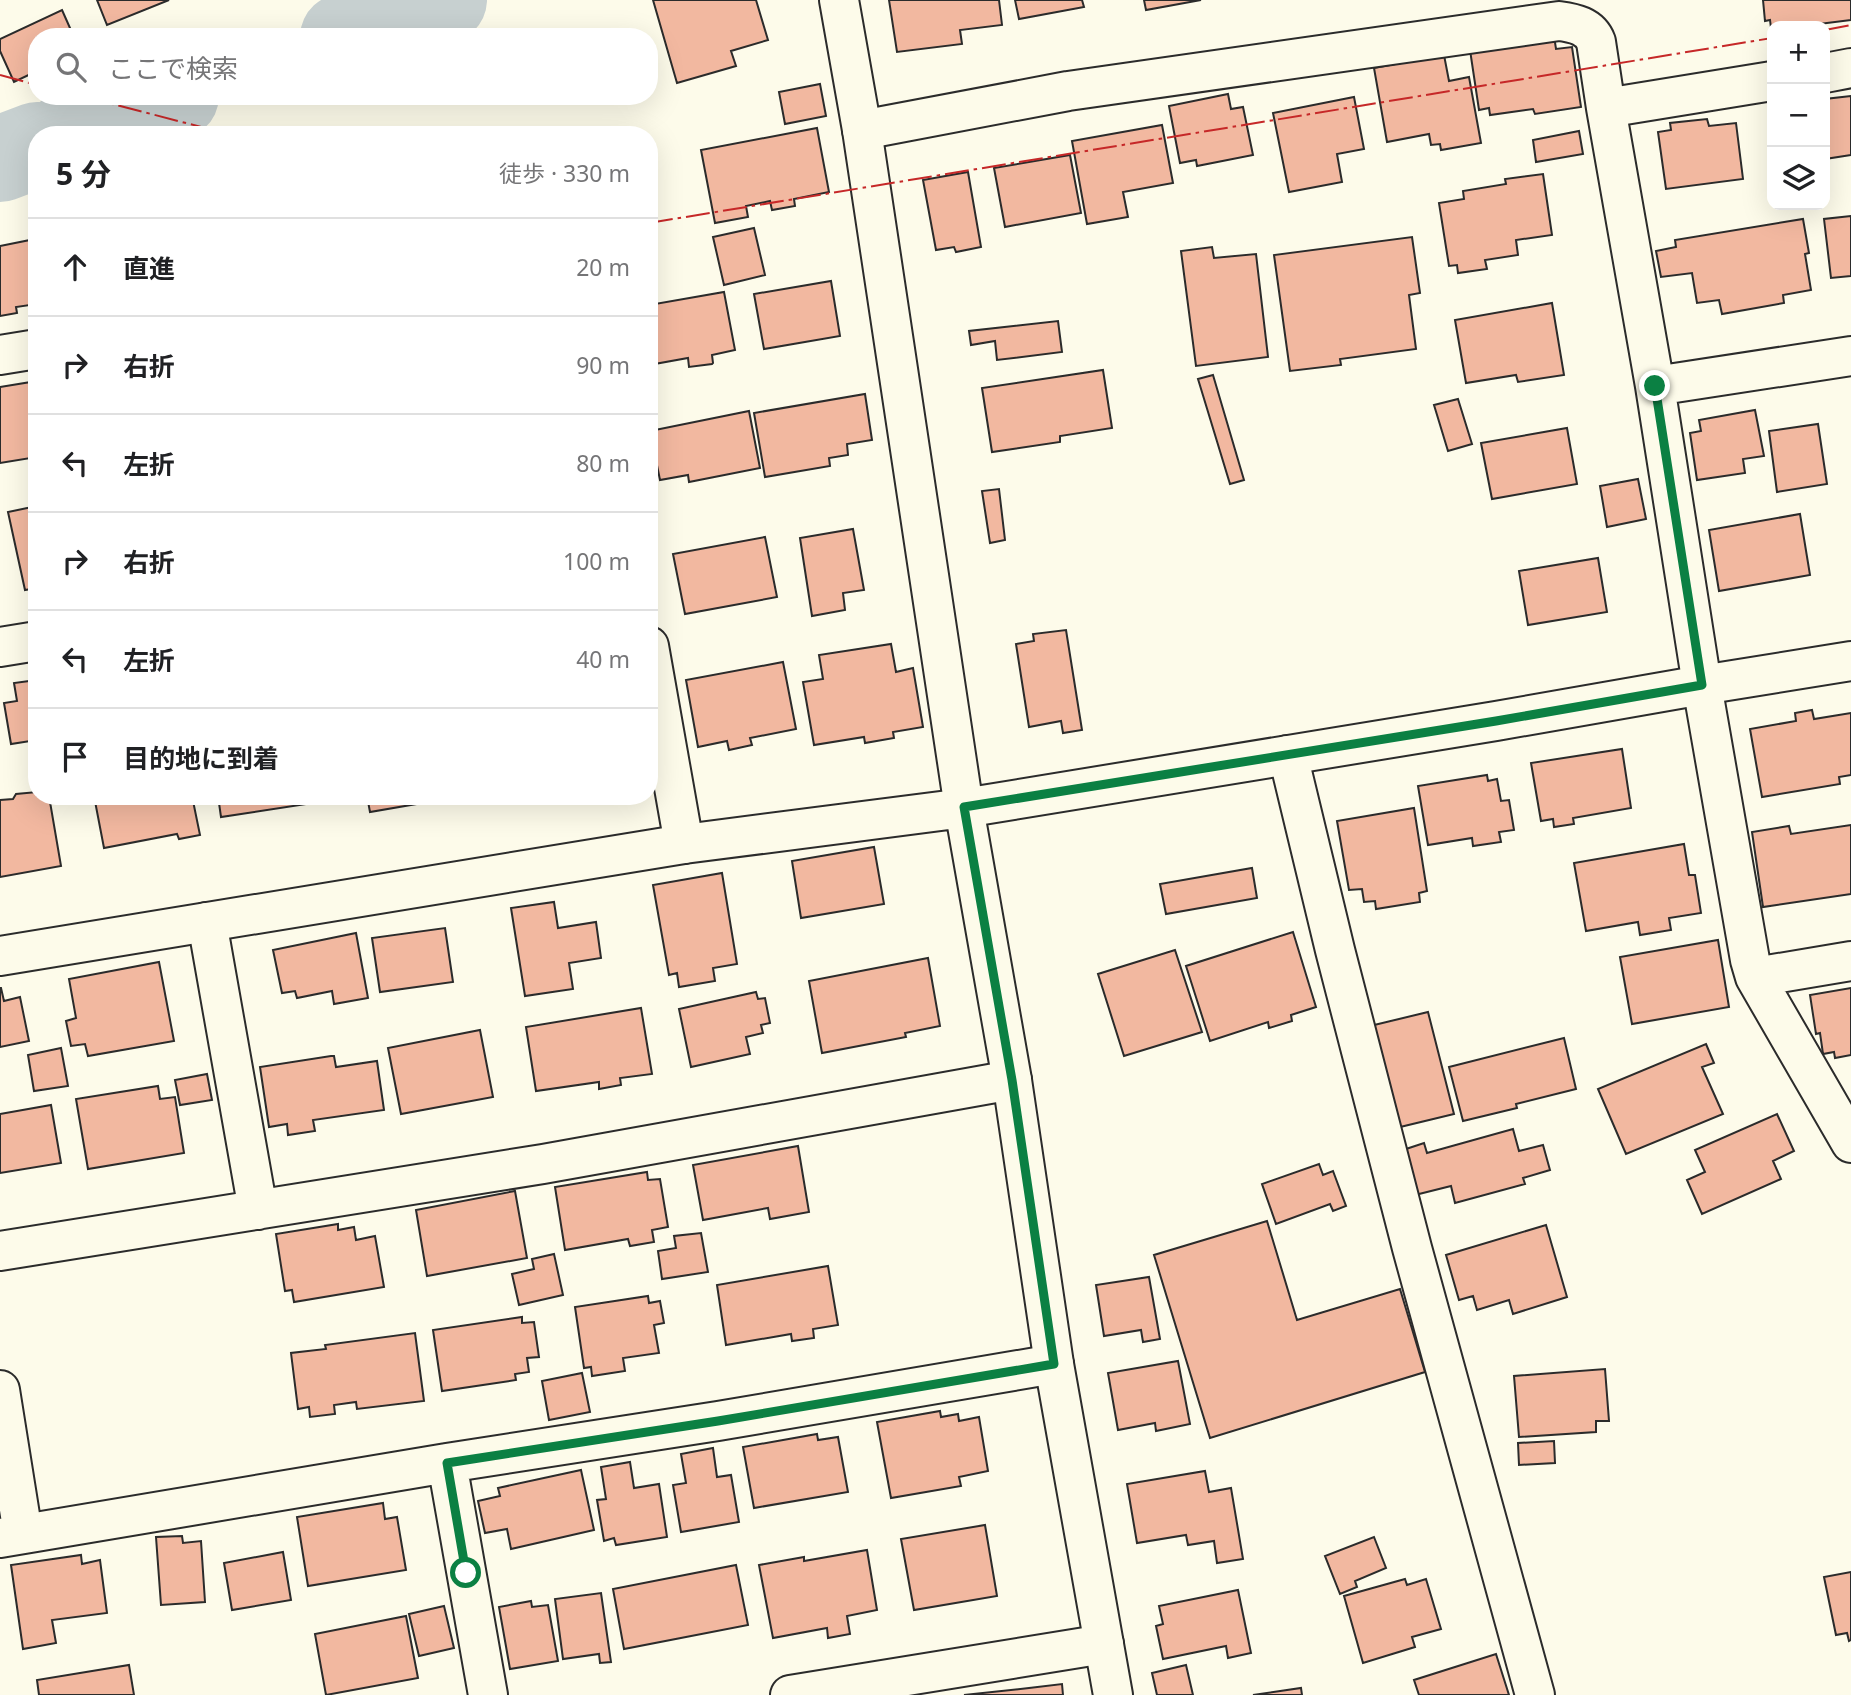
<!DOCTYPE html>
<html lang="ja">
<meta charset="utf-8">
<style>
:root{--surface:#fff;--page:#f2f2f2;--text:#202124;--muted:#757577;--line:#e0e0e0}
body{margin:0;font-family:"Noto Sans","Noto Sans JP",sans-serif;background:var(--page);color:var(--text)}
.controls{position:absolute;right:21px;top:21px;display:grid;overflow:hidden;border-radius:14px;box-shadow:0 7px 28px #0002}
.controls button{width:63px;height:63px;display:grid;place-items:center;padding:0;border:0;border-bottom:2px solid var(--line);background:var(--surface);color:var(--text);font:35px sans-serif}
.stop{position:absolute;width:21px;height:21px;margin:-16px;border:5px solid #0b8043;border-radius:50%;background:#fff}
.stop.end{background:#0b8043;border-color:#fff;box-shadow:0 2px 7px #0008}
.list{margin:0;padding:0;list-style:none}
h2{display:flex;justify-content:space-between;align-items:center;height:91px;margin:0;padding:0 28px;font-size:30px}
h2 small{font-size:23px;font-weight:400;color:var(--muted)}
.list li{display:grid;grid-template-columns:46px 1fr auto;gap:21px;align-items:center;box-sizing:border-box;height:98px;padding:0 28px;border-top:2px solid var(--line)}
.list b{display:block;font-size:26px;white-space:nowrap}
.list em{font-size:23px;font-style:normal;color:var(--muted)}
.icon{flex:none;width:38px;height:38px;fill:none;stroke:currentColor;stroke-width:2;stroke-linecap:round;stroke-linejoin:round}
.map{position:relative;flex:none;width:1851px;height:1695px;overflow:hidden}
.search{position:absolute;background:var(--surface);box-shadow:0 7px 28px #0002;left:28px;top:28px;width:630px;height:77px;display:flex;align-items:center;gap:18px;box-sizing:border-box;padding:0 24px;border-radius:28px;color:var(--muted);font-size:26px}
.panel{position:absolute;background:var(--surface);box-shadow:0 7px 28px #0002;left:28px;top:126px;width:630px;height:679px;border-radius:28px}
.map>svg:first-child{display:block}
.lines{fill:none;stroke-linecap:round;stroke-linejoin:round}
.river{stroke:#c7d0d0;stroke-width:86}
.building{fill:#f2b8a0;stroke:#2b2b2b;stroke-width:2}
.minor-casing{stroke:#2b2b2b;stroke-width:42}
.tertiary-casing{stroke:#2b2b2b;stroke-width:42}
.minor{stroke:#fdfbea;stroke-width:38}
.tertiary{stroke:#fdfbea;stroke-width:38}
.power{stroke:#c62828;stroke-width:2;stroke-dasharray:24 5 3.5 5;stroke-linecap:butt}
.route{stroke:#0b8043;stroke-width:9}
</style>
<div class="map">
<svg width="1851" height="1695" viewBox="0 0 1851 1695">
<rect width="100%" height="100%" fill="#fdfbea"/>
<g class="lines">
<path class="river" d="M343,37L444,0
M67,135L176,96
M0,159L37,145"/>
</g>
<path class="building" d="M97,0H169L107,25Z
M653,0H756L768,40L731,51L736,66L677,83Z
M889,0H999L1002,25L960,30L962,44L897,52Z
M1015,0H1082L1084,7L1019,19Z
M1144,0H1201L1146,10Z
M1763,0H1851V20L1803,26H1772V36L1770,20L1765,21Z
M62,10L74,37H37V71L14,82L0,51V39Z
M1554,36L1556,49L1572,47L1581,107L1535,114L1533,109L1490,115L1489,108L1479,110L1470,50Z
M1444,55L1449,81L1469,77L1481,143L1441,150L1440,144L1431,145L1429,134L1387,142L1374,68Z
M820,84L826,116L785,124L779,92Z
M1228,94L1231,109L1243,107L1253,155L1197,166L1196,160L1180,163L1169,106Z
M1851,96V155L1825,159V99Z
M1354,97L1364,149L1337,154L1342,182L1289,192L1273,113Z
M1707,119L1709,126L1736,123L1743,179L1666,189L1658,132L1671,130L1670,123Z
M1162,125L1173,183L1123,192L1128,217L1087,224L1072,141Z
M817,128L829,192L794,199L795,206L772,210L770,201L746,206L748,217L715,223L701,150Z
M1579,131L1583,154L1536,162L1533,140Z
M1070,155L1081,213L1005,227L994,168Z
M968,172L981,247L956,252L954,247L936,250L923,180Z
M1543,174L1552,235L1516,240L1518,255L1485,260L1487,269L1458,273L1457,265L1449,266L1439,203L1464,199L1463,191L1506,184L1505,179Z
M1851,216V276L1831,278L1824,219Z
M1803,219L1809,253L1805,254L1811,290L1783,295L1784,303L1722,314L1719,300L1697,303L1692,273L1661,277L1656,251L1676,247L1675,240Z
M754,228L765,275L724,285L713,237Z
M1412,237L1420,293L1409,295L1416,349L1340,359L1341,365L1290,371L1274,255Z
M30,240L37,279V304L16,307L17,313L0,316V246Z
M1212,247L1214,258L1256,254L1268,357L1196,366L1181,251Z
M831,281L840,336L764,349L754,294Z
M724,292L735,350L712,355L713,363L712,364L689,367L688,358L649,365V305Z
M1552,303L1564,375L1518,382L1516,375L1466,383L1455,320Z
M1058,321L1062,352L997,360L995,341L971,345L969,331Z
M1103,370L1112,428L1060,436V442L992,452L982,388Z
M1213,375L1244,480L1230,484L1198,379Z
M37,381V457L0,463V387Z
M865,394L872,440L847,444L848,455L829,458L830,466L765,477L754,413Z
M1458,399L1472,444L1448,451L1434,405Z
M1755,410L1764,456L1743,459L1745,473L1697,480L1690,433L1701,431L1699,420Z
M749,411L760,468L689,482L688,475L660,480L650,431Z
M1818,424L1827,484L1777,492L1769,431Z
M1567,428L1577,484L1492,499L1481,443Z
M1638,479L1646,519L1607,527L1600,486Z
M999,489L1005,540L990,543L982,491Z
M37,506V588L25,590L8,512Z
M1800,514L1810,575L1719,591L1709,530Z
M853,529L864,590L843,593L845,610L812,616L800,538Z
M765,537L777,597L685,614L673,554Z
M1598,558L1607,612L1528,625L1519,571Z
M1066,630L1082,730L1063,733L1061,721L1029,727L1016,644L1034,641L1033,634Z
M891,644L896,672L913,668L923,727L893,732L894,738L865,743L864,737L814,745L803,682L823,679L819,655Z
M783,662L796,729L750,738L752,745L729,750L727,741L698,747L686,680Z
M37,680V740L11,744L4,703L17,701L14,683Z
M1812,710L1814,719L1851,713V775L1839,777L1840,784L1762,797L1750,729L1796,721L1795,713Z
M1622,749L1631,808L1573,818L1574,824L1554,827L1553,819L1541,821L1531,763Z
M1487,775L1488,781L1497,779L1501,801L1509,800L1514,830L1499,832L1501,842L1473,846L1472,838L1428,845L1418,786Z
M37,792V796H49L61,866L0,877V800L13,799L16,794Z
M94,796H192L200,835L179,839L177,834L104,848Z
M218,796H338L339,799L221,817Z
M367,796H463L370,812Z
M1414,808L1427,891L1419,893L1420,902L1376,909L1375,901L1364,902L1362,889L1349,890L1337,821Z
M1851,825V894L1763,907L1752,832L1789,826L1791,834Z
M1684,844L1689,875H1695L1701,913L1669,918L1671,930L1640,935L1638,922L1586,931L1574,863Z
M874,847L884,904L801,918L792,861Z
M1252,868L1257,898L1166,914L1160,884Z
M722,873L737,964L713,968L715,981L679,987L677,973L669,975L653,885Z
M554,902L558,928L596,922L601,958L569,963L573,989L525,996L511,908Z
M445,928L453,982L380,992L372,938Z
M1293,932L1316,1007L1291,1015L1292,1021L1269,1028L1268,1022L1210,1041L1186,966Z
M356,933L368,998L334,1004L332,991L297,998L295,991L282,993L273,950Z
M1718,940L1729,1007L1632,1024L1620,957Z
M1175,950L1202,1032L1124,1056L1098,974Z
M928,958L940,1026L905,1033L906,1037L822,1053L809,981Z
M159,962L174,1041L88,1056L85,1044L71,1046L66,1021L76,1018L69,979Z
M0,988H1L4,1001L20,997L29,1041L0,1047Z
M1851,988V1055L1835,1058L1834,1052L1823,1054L1820,1033L1816,1034L1810,995Z
M756,992L758,999L765,998L770,1023L761,1025L763,1033L746,1037L750,1054L691,1067L679,1009Z
M641,1008L652,1074L620,1078L621,1085L599,1089V1082L536,1091L526,1027Z
M1428,1012L1454,1114L1396,1128L1370,1026Z
M480,1030L493,1097L401,1114L388,1048Z
M1564,1038L1576,1089L1516,1104L1517,1108L1463,1121L1449,1067Z
M1706,1044L1714,1063L1702,1067L1723,1114L1626,1154L1598,1089Z
M61,1048L68,1086L34,1091L28,1055Z
M331,1056H334L336,1067L377,1061L384,1110L313,1120L315,1131L288,1135L287,1124L269,1127L260,1067Z
M207,1074L212,1100L180,1105L175,1080Z
M158,1086L160,1099L175,1097L184,1153L88,1169L76,1099Z
M51,1105L61,1163L0,1173V1114Z
M1777,1114L1794,1151L1773,1161L1781,1179L1702,1214L1687,1180L1705,1172L1695,1150Z
M1513,1129L1519,1151L1543,1145L1550,1170L1523,1178L1525,1184L1455,1203L1451,1186L1415,1195L1403,1150L1424,1143L1427,1153Z
M798,1146L809,1212L770,1219L768,1208L703,1220L693,1165Z
M1319,1164L1323,1175L1333,1171L1346,1206L1333,1211L1330,1204L1276,1224L1262,1184Z
M647,1172L648,1180L660,1179L668,1227L652,1230L654,1242L630,1246L628,1239L565,1250L555,1187Z
M515,1191L527,1258L427,1276L416,1210Z
M1267,1221L1297,1320L1400,1289L1425,1372L1210,1438L1154,1255Z
M338,1224V1230L354,1227L356,1240L375,1236L384,1287L294,1302L292,1290L285,1291L276,1234Z
M1546,1225L1567,1297L1513,1314L1509,1300L1477,1310L1473,1296L1459,1300L1446,1255Z
M701,1233L708,1272L662,1279L658,1251L676,1248L674,1236Z
M554,1254L563,1295L519,1305L512,1274L534,1269L532,1259Z
M828,1266L838,1325L813,1329L814,1338L792,1341L791,1334L726,1345L717,1285Z
M1149,1277L1160,1339L1143,1342L1141,1330L1104,1336L1096,1285Z
M648,1296L649,1303L660,1301L664,1323L654,1325L659,1353L623,1358L625,1371L592,1376L591,1367L584,1368L575,1307Z
M522,1317V1323L534,1322L539,1357L527,1358L529,1372L515,1374L516,1380L442,1391L433,1330Z
M415,1333L424,1401L357,1409L356,1402L334,1405L335,1414L310,1417L309,1407L298,1409L291,1353L326,1349L325,1345Z
M1178,1361L1190,1424L1156,1431L1155,1423L1118,1430L1108,1373Z
M1605,1369L1609,1421H1596V1432L1519,1437L1514,1376Z
M582,1373L590,1412L549,1420L542,1381Z
M940,1411L941,1417L958,1414L959,1421L979,1417L988,1471L959,1477L961,1486L891,1498L877,1422Z
M817,1434L818,1440L838,1437L848,1492L754,1508L743,1447Z
M1554,1441L1555,1463L1519,1465L1518,1443Z
M713,1448L717,1477L731,1475L739,1522L681,1532L673,1485L686,1483L681,1454Z
M630,1462L634,1488L659,1484L667,1537L616,1545L614,1538L604,1541L597,1500L606,1499L601,1467Z
M581,1470L594,1530L511,1549L507,1529L485,1533L478,1501L500,1496L498,1488Z
M1205,1471L1209,1492L1231,1488L1243,1559L1217,1563L1214,1541L1188,1545L1186,1535L1137,1543L1127,1484Z
M383,1503L385,1519L397,1517L406,1570L308,1586L297,1517Z
M985,1525L997,1596L914,1610L901,1539Z
M182,1536L183,1543L201,1541L205,1602L161,1605L156,1537Z
M1374,1537L1386,1568L1355,1581L1357,1587L1340,1594L1325,1556Z
M867,1550L877,1610L847,1616L850,1634L828,1638L827,1628L773,1638L759,1565L804,1557V1561Z
M283,1552L291,1600L232,1610L224,1563Z
M81,1555L82,1564L100,1560L107,1613L52,1620L56,1643L23,1649L11,1565Z
M736,1565L748,1625L624,1649L613,1589Z
M1851,1572V1640L1849,1641L1847,1633L1836,1635L1824,1577Z
M1405,1579L1407,1585L1426,1579L1441,1629L1412,1637L1415,1647L1363,1663L1344,1596Z
M1238,1590L1251,1653L1228,1658L1226,1646L1163,1659L1156,1626L1163,1624L1159,1606Z
M601,1593L611,1662L600,1663L599,1654L563,1659L555,1599Z
M531,1601L532,1607L548,1605L558,1661L510,1669L499,1607Z
M444,1606L454,1648L419,1656L409,1614Z
M406,1616L418,1678L326,1695L315,1634Z
M1496,1654L1509,1695H1419L1414,1680Z
M129,1665L134,1695H39L37,1680Z
M1186,1665L1193,1695H1157L1152,1673Z
M1062,1684L1063,1695H964L1029,1688Z
M1301,1688L1302,1695H1253Z"/>
<g class="lines">
<g class="minor-casing">
<path id="minor" d="M1825,73L1851,68
M1606,108L1772,81
M862,130L1068,91L1559,21C1574,23 1590,26 1596,42L1606,108L1655,386L1702,685L1750,960L1755,977L1851,1143
M0,355L37,349
M1655,386L1851,356
M649,646L684,844
M0,647L37,641
M1288,755L1335,950L1412,1248L1535,1695
M207,922L258,1210
M1755,977L1851,961
M0,1251L543,1164L1012,1080
M0,1390L23,1534
M447,1463L488,1695
M0,1538L447,1463L718,1421L1054,1364
M790,1695L1104,1644"/>
</g>
<g class="tertiary-casing">
<path id="tertiary" d="M839,0L862,130L964,808L1012,1080L1054,1364L1113,1695
M0,956L684,844L964,808L1496,721L1702,685L1851,661"/>
</g>
<use href="#minor" class="minor"/>
<use href="#tertiary" class="tertiary"/>
<path class="power" d="M1825,30L1851,25
M0,75L37,85
M82,96L232,135
M649,223L1772,38"/>
</g>
<g class="lines">
<path class="route" d="M466,1573L447,1463L718,1421L1054,1364L1012,1080L964,807L1496,721L1702,685L1655,386"/>
</g>
</svg>
<div class="controls">
<button>+</button>
<button>−</button>
<button><svg class="icon" aria-label="layers" viewBox="0 0 24 24"><path d="M12 4l9 5-9 5-9-5zM3 14l9 5 9-5"/></svg></button>
</div>
<div class="stop" style="left:466px;top:1573px"></div>
<div class="stop end" style="left:1655px;top:386px"></div>
<div class="search"><svg class="icon" aria-label="search" viewBox="0 0 24 24"><circle cx="10" cy="10" r="6"/><path d="M15 15l6 6"/></svg>ここで検索</div>
<section class="panel">
<h2>5 分<small>徒歩 · 330 m</small></h2>
<ul class="list">
<li><svg class="icon" aria-label="ahead" viewBox="0 0 24 24"><path d="M12 20V5M6 11l6-6 6 6"/></svg><div><b>直進</b></div><em>20 m</em></li>
<li><svg class="icon" aria-label="right" viewBox="0 0 24 24"><path d="M7 20v-9h11M14 6l5 5-5 5"/></svg><div><b>右折</b></div><em>90 m</em></li>
<li><svg class="icon" aria-label="left" viewBox="0 0 24 24"><path d="M17 20v-9H6M10 6l-5 5 5 5"/></svg><div><b>左折</b></div><em>80 m</em></li>
<li><svg class="icon" aria-label="right" viewBox="0 0 24 24"><path d="M7 20v-9h11M14 6l5 5-5 5"/></svg><div><b>右折</b></div><em>100 m</em></li>
<li><svg class="icon" aria-label="left" viewBox="0 0 24 24"><path d="M17 20v-9H6M10 6l-5 5 5 5"/></svg><div><b>左折</b></div><em>40 m</em></li>
<li><svg class="icon" aria-label="arrive" viewBox="0 0 24 24"><path d="M6 21V4h12l-3 4 3 4H6"/></svg><div><b>目的地に到着</b></div></li>
</ul>
</section>
</div>
